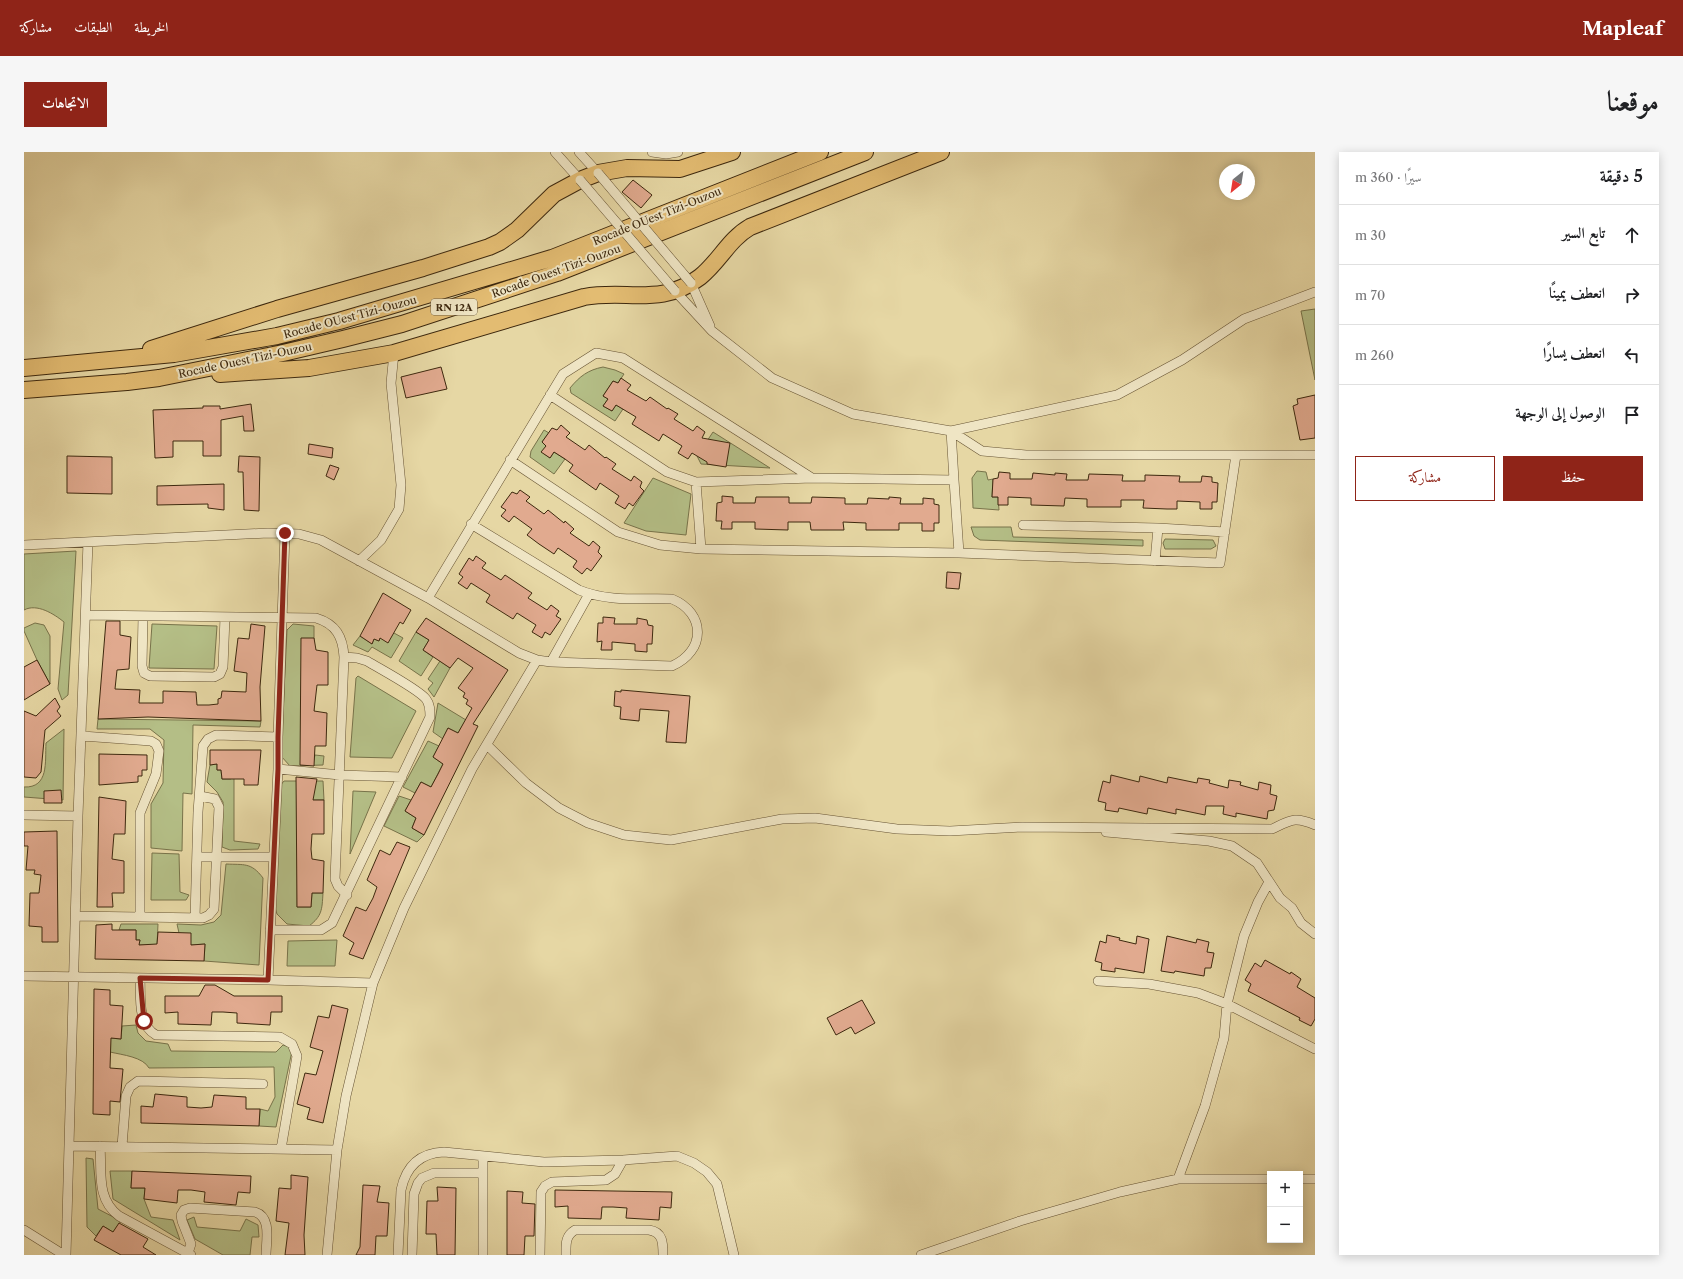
<!DOCTYPE html>
<html lang="ar">
<meta charset="utf-8">
<style>
:root{--surface:#fff;--page:#f6f6f6;--text:#202124;--muted:#757577;--line:#e0e0e0;--accent:#8f2418}
body{margin:0;font-family:"Libre Caslon Text",Amiri,serif;background:var(--page);color:var(--text);direction:rtl}
.controls{position:absolute;right:12px;bottom:12px;display:grid;overflow:hidden;border-radius:0px;box-shadow:0 2px 10px #0003}
.controls button{width:36px;height:36px;display:grid;place-items:center;padding:0;border:0;border-bottom:1px solid var(--line);background:var(--surface);color:var(--text);font:20px sans-serif}
.compass{position:absolute;left:1195px;top:12px;width:36px;height:36px;border-radius:50%;background:var(--surface);box-shadow:0 2px 10px #0003;rotate:210deg}
.stop{position:absolute;width:12px;height:12px;margin:-9px;border:3px solid #8f2418;border-radius:50%;background:#fff}
.stop.end{background:#8f2418;border-color:#fff;box-shadow:0 1px 4px #0008}
.list{margin:0;padding:0;list-style:none}
h2{display:flex;justify-content:space-between;align-items:center;height:52px;margin:0;padding:0 16px;font-size:17px}
h2 small{font-size:13px;font-weight:400;color:var(--muted)}
.list li{display:grid;grid-template-columns:26px 1fr auto;gap:12px;align-items:center;box-sizing:border-box;height:60px;padding:0 16px;border-top:1px solid var(--line)}
.list b{display:block;font-size:15px;white-space:nowrap}
.list em{font-size:13px;font-style:normal;color:var(--muted)}
.actions{display:flex;gap:8px;padding:12px 16px}
.actions a{flex:1;padding:9px 0;border:1px solid var(--accent);border-radius:0px;text-align:center;font-size:14px;color:var(--accent)}
.actions .main{background:var(--accent);color:#fff}
.icon{flex:none;width:22px;height:22px;fill:none;stroke:currentColor;stroke-width:2;stroke-linecap:round;stroke-linejoin:round}
.map{position:relative;flex:none;width:1291px;height:1103px;overflow:hidden;direction:ltr;border-radius:0px}
header{display:flex;align-items:center;gap:24px;box-sizing:border-box;height:56px;padding:0 20px;background:var(--accent);color:#fff}
header strong{font-size:19px}
nav{display:flex;gap:22px;margin-inline-start:auto;font-size:14px}
.intro{display:flex;align-items:center;justify-content:space-between;box-sizing:border-box;height:96px;padding:0 24px}
h1{margin:0;font-size:28px}
.button{padding:10px 18px;border-radius:0px;background:var(--accent);color:#fff;font-size:14px;font-weight:700}
main{display:flex;gap:24px;padding:0 24px}
aside{flex:1;background:var(--surface);border-radius:0px;box-shadow:0 2px 10px #0003}
.map>svg:first-child{display:block}
.green{fill:#b4be86;stroke:#78734a}
.building{fill:#e1aa8f;stroke:#3d280e}
.lines{fill:none;stroke-linecap:round;stroke-linejoin:round}
.street-casing{stroke:#675434;stroke-width:10}
.highway-casing{stroke:#3d280e;stroke-width:18}
.street{stroke:#efe5c4;stroke-width:9}
.highway{stroke:#e3bc72;stroke-width:16}
.street-bridge-casing{stroke:#675434;stroke-width:10;stroke-linecap:butt}
.street-bridge{stroke:#efe5c4;stroke-width:9}
.route{stroke:#8f2418;stroke-width:5}
.labels{text-anchor:middle;stroke-width:4;stroke-linejoin:round;paint-order:stroke}
.shield{fill:#efe5c4;stroke:#726145;stroke-width:1}
.shield-label{font-size:10px;font-weight:bold;fill:#3d280e}
.street-label{font-size:11px;fill:#3d280e;stroke:#efe5c4}
</style>
<header>
<strong>Mapleaf</strong>
<nav><a>الخريطة</a><a>الطبقات</a><a>مشاركة</a></nav>
</header>
<div class="intro"><h1>موقعنا</h1><a class="button">الاتجاهات</a></div>
<main>
<aside>
<h2>5 دقيقة<small>سيرًا · 360 m</small></h2>
<ul class="list">
<li><svg class="icon" aria-label="ahead" viewBox="0 0 24 24"><path d="M12 20V5M6 11l6-6 6 6"/></svg><div><b>تابع السير</b></div><em>30 m</em></li>
<li><svg class="icon" aria-label="right" viewBox="0 0 24 24"><path d="M7 20v-9h11M14 6l5 5-5 5"/></svg><div><b>انعطف يمينًا</b></div><em>70 m</em></li>
<li><svg class="icon" aria-label="left" viewBox="0 0 24 24"><path d="M17 20v-9H6M10 6l-5 5 5 5"/></svg><div><b>انعطف يسارًا</b></div><em>260 m</em></li>
<li><svg class="icon" aria-label="arrive" viewBox="0 0 24 24"><path d="M6 21V4h12l-3 4 3 4H6"/></svg><div><b>الوصول إلى الوجهة</b></div></li>
</ul>
<div class="actions"><a class="main">حفظ</a><a>مشاركة</a></div>
</aside>
<div class="map">
<svg width="1291" height="1103" viewBox="0 0 1291 1103">
<rect width="100%" height="100%" fill="#e6d7a4"/>
<filter id="stains"><feTurbulence type="fractalNoise" baseFrequency=".005" numOctaves="4"/><feColorMatrix values="0 0 0 0 .2 0 0 0 0 .09 0 0 0 0 .02 0 0 0 .5 -.17"/></filter>
<radialGradient id="worn" r=".72"><stop offset=".6" stop-color="#630" stop-opacity="0"/><stop offset="1" stop-color="#630" stop-opacity=".3"/></radialGradient>
<path class="green" d="M1291,157V228L1277,159Z
M579,215L591,218L600,222L594,231L589,229L579,244L584,247L579,254L588,259L592,253L599,257L591,269L547,241L546,236C556,224 564,218 579,215Z
M520,278L525,281L518,290L522,294L519,301L526,306L530,300L541,307L530,322L506,305L507,299Z
M689,280L746,316L677,312L673,304Z
M953,319L962,320L964,328L969,327L968,345H974L975,358L949,356L948,326Z
M629,326L667,342L662,383L622,379L600,371Z
M947,375H987L989,385L1119,388V394L956,388L950,384Z
M1141,387L1189,388L1192,394L1187,397H1141L1139,391Z
M52,399L44,543L38,548L34,537L40,470C30,462 13,451 0,458V402Z
M11,471L20,473L26,484V532L13,508L0,479V476Z
M128,472L193,474L190,517L125,516Z
M269,472L290,474V608L291,603L300,604L299,613L266,614L257,604L263,478Z
M392,480L405,488L399,498L409,505L397,524L375,509Z
M370,481L379,486L367,506L348,495L344,500L329,493L336,484L348,492L350,487L355,489L356,486Z
M416,509L426,516L410,545L404,537L409,531L404,527Z
M334,524L392,559L368,606L326,605L332,526Z
M414,551L442,568L434,581L424,576L419,587L409,580Z
M74,567L237,569L236,575L169,573L168,642L159,641L158,699L127,696V652L139,631L140,588L126,577H73Z
M40,577L39,648L0,645V635C25,636 21,610 22,591Z
M404,589L415,594L409,605L419,612L407,635L397,630L391,641L379,635Z
M193,612V618H197L198,627H207V620H210V689L236,692L234,697L206,698L198,695L199,650L193,640L183,630L186,613Z
M260,629H299L300,648H288L273,636V755H287L288,741H299C298,758 298,764 285,774L263,772L253,762L250,752L255,635Z
M329,639L352,640L326,702Z
M375,644L387,648L381,659L392,666L388,676L400,683L393,690L360,674Z
M128,701L155,702L156,740L165,743L162,748H127Z
M202,712C220,713 227,710 239,726L235,813L180,809L181,792L167,793L155,781L153,772L177,773L190,770L197,763Z
M97,772H134L133,793H115L116,788H112V778H95Z
M313,788L311,814H263L264,789Z
M112,873L114,881L122,889L144,892L147,899L252,900L259,893L265,895L268,899L252,975L235,974L236,957L244,959L251,945L250,915L125,916C119,905 99,903 86,900V886L97,887L98,874Z
M62,1006L69,1007L74,1057L97,1069L89,1080L79,1074L72,1084L63,1075Z
M86,1019H108L107,1036H121L120,1047L127,1065L149,1068L156,1088L89,1047Z
M170,1065L173,1075L216,1079L222,1067L234,1073L235,1085H228L226,1103H199L171,1087L163,1068Z"/>
<path class="building" d="M609,28L628,43L617,56L598,40Z
M417,215L423,237L382,246L377,225Z
M597,226L607,233L603,238L622,249L626,245L643,257L644,256L654,262L650,267L669,279L673,274L681,280L678,286L706,291L702,315L683,312V310L668,301L664,307L654,301L658,294L639,282L635,289L608,272L612,265L592,253L588,259L579,254L584,247L579,244L589,229L594,231Z
M1291,243V286L1276,288L1269,254L1274,252L1273,247Z
M227,252L230,279H220L219,264L197,268V304H179V289H149V305L131,306L129,258L179,256V254H196V257Z
M537,273L546,281L542,285L561,298L565,293L581,306L582,305L592,312L588,317L607,329L610,324L618,330L616,335L620,339L609,354L605,351L601,357L591,351L595,344L576,331L572,338L545,319L549,313L541,307L530,300L526,306L517,300L522,294L518,290L528,276L533,278Z
M285,292L309,296L308,306L284,302Z
M43,304L88,305V342L43,341Z
M215,304L236,305L235,359L220,358L219,320H214Z
M306,313L315,316L310,328L302,324Z
M975,320L986,321V327H1008L1009,321L1031,323V321L1043,322L1042,328H1064L1065,322L1099,323L1098,329H1121V323L1156,324L1155,330H1177L1178,324L1188,325V330L1194,331L1193,350H1188V357H1176V350L1153,349V357H1143L1119,356L1120,348H1097V355H1063V347L1041,346L1040,354L1007,353V346L984,345V353H974V345H968L969,327L974,326Z
M200,332V358L184,356V352L133,353V334Z
M496,338L506,345L502,349L520,362L524,358L540,371L541,369L550,377L546,381L565,394L569,389L576,395L574,400L578,404L567,419L563,416L558,422L549,415L553,409L534,396L530,402L515,392L503,383L508,377L490,364L485,370L477,364L482,358L477,355L488,340L493,342Z
M698,344L709,345V351H731L732,345H765V351H787L788,345L821,346V352H843L844,346L865,347V345L877,346L876,352H899V346L910,347V352L915,353V371H910V379H898V371H875V378H842V371L819,370L820,378H787L786,370H764V378L731,377V370H708V377H697L698,369H692L693,351L698,350Z
M452,404L462,411L458,416L477,428L481,423L508,441L504,446L523,458L527,453L535,459L532,464L537,467L526,483L521,480L518,486L508,480L512,473L493,461L489,467L462,450L466,443L447,431L443,437L434,431L439,425L435,422L445,406L449,409Z
M923,420L937,421L935,437L922,436Z
M359,441L387,458L379,472L376,470L364,491L356,486L355,489L350,487L348,492L336,484Z
M579,465L591,466L590,472H613V466L623,468L624,473L629,474L628,492H623V500L611,499V492L588,490V498H577L578,489L573,490L574,471H579Z
M402,466L484,518L449,572L454,574L400,683L388,676L392,666L381,659L397,630L407,635L414,622L419,612L409,605L424,576L434,581L448,556L442,552L444,548L439,545L441,541L434,536L449,516L434,506L426,516L399,498L405,488L392,480Z
M82,469H96V483L107,485L105,517L93,518L91,537L116,538L115,551H139V539L172,540L173,553H185L194,552V547L197,546L198,539L222,540L223,521L210,519L214,486L225,487L227,472L241,474L236,535L237,569L124,565L74,567Z
M277,486H290L292,498L304,500V533H293L290,559L303,561L302,594H291L290,614L276,613Z
M13,508L26,532L0,548V515Z
M597,538L666,544L662,591L642,590L645,559L616,557L615,569L596,567L597,555L590,554L591,539L597,540Z
M31,546L36,555L33,559L37,564L21,578L17,620L12,626L0,625V559L12,564Z
M186,598H237L234,633H220V627H198L197,618H193V612L186,613Z
M75,602L123,603V618H118V624H114V630L75,633Z
M1087,623L1115,630L1116,624L1143,631L1144,625L1173,631L1174,626L1186,628L1185,631L1204,636L1205,628L1217,630L1216,633L1234,638L1235,630L1247,633L1246,642L1253,644L1250,658L1244,659L1243,667L1212,661V665L1199,662L1200,654H1182L1181,663L1152,657V662L1124,656L1123,662L1095,656L1094,660L1081,658L1082,651L1074,649L1079,629L1086,631Z
M272,625L293,627L289,648H300V682H288L287,697L288,707L300,709L299,741H288L287,755H273Z
M37,638L38,651H20V639Z
M75,645L102,649L101,682H90L88,707L100,709V741H88L89,755H73Z
M33,679L34,790H18V775L5,774L6,741H15L17,723L10,722L11,718H2L4,694H0V680Z
M373,690L386,695L339,807L325,802L330,791L319,784L332,755L342,759L349,746L353,735L343,728L356,698L366,703Z
M88,772V778H112V788H116L115,793L133,792L134,780L167,781V793L181,792L180,809L71,807L72,773Z
M1083,783L1096,786L1095,788L1112,792L1113,784L1125,787L1120,821L1091,816V820L1077,818L1078,811L1071,809L1076,789L1082,791Z
M1143,784L1172,791L1173,787L1185,790L1183,800L1190,801L1187,816H1181L1180,824L1151,819L1150,821L1137,819Z
M1241,808L1266,822L1267,820L1277,827L1273,835L1291,846V867L1287,874L1275,868L1276,866L1224,839L1227,832L1221,828L1231,811L1237,815Z
M181,833H191L210,844H258V860H247L246,873L213,871V861L199,860H188L187,873L154,872V860L141,861V844H175Z
M70,837L86,838V853L99,854L97,887L87,886L86,916L99,917L96,950L86,949V963L69,962Z
M838,848L851,871L831,882L827,875L812,883L803,866Z
M308,853L324,857L299,971L283,967L286,956L273,952L281,921L292,923L299,899L286,895L294,864L305,866Z
M131,942L163,945V955L177,956L188,955L190,943L222,945V957H236L235,974L117,971V954L129,955Z
M108,1019L227,1024L226,1041L214,1040L212,1053L180,1050L181,1040L167,1038H154L153,1051L120,1047L121,1036H107Z
M267,1023L284,1025L280,1083L281,1103H261L265,1071L252,1069L255,1036L267,1037Z
M339,1033L356,1034L353,1050L365,1051L363,1084H352L351,1103H332L336,1095Z
M413,1035L432,1036L431,1103H413L412,1082H402L403,1049H414Z
M531,1038L648,1040L647,1056L636,1055L635,1068L602,1066L603,1056L589,1055H578L577,1067L544,1066V1054L531,1055Z
M483,1039L499,1040L498,1051L511,1052L510,1084H501L500,1103H483Z
M95,1071L124,1087L119,1095L132,1103H97L70,1088L79,1074L89,1080Z"/>
<g class="lines">
<g class="street-casing">
<path id="street" d="M531,0L556,28
M555,0L574,21
M628,0L642,2L654,0
M667,131L686,174
M651,139L688,179L748,226L829,262L927,279L1093,243L1158,208L1220,167L1291,140
M526,243L643,320L672,330
M927,279L958,299L1002,303H1291
M927,279L930,328
M999,373L1134,376L1131,409
M1134,376L1201,380
M0,393L244,381L275,382L297,388L404,446L495,501L513,508L527,510L648,514C682,499 682,461 648,447C617,446 584,450 555,438L447,372
M677,397L672,330L788,326
M935,401L1196,411L1212,303
M335,409L357,388L375,357L377,333L367,231L370,201
M404,446L539,222L572,201L599,206L788,326L930,328L935,401L677,397L636,393L594,380L486,308
M62,463L292,466C312,472 319,485 320,505L311,727L314,734L323,743
M119,464L118,514L120,521L126,524L190,525L196,522L199,515L201,465
M527,510L565,442
M58,584L127,589L132,592L135,599L132,622L116,661V765
M463,593L502,631L535,656L564,671L600,683L647,688L758,667L791,666L873,677L926,679L998,675L1248,677C1267,668 1271,664 1291,673
M254,617L316,623L378,625
M0,663L54,664
M1082,680L1185,689L1208,694L1233,711L1256,746L1268,756L1277,771L1291,782
M173,705H249
M52,764L179,766L185,763L190,757L195,655L191,647L176,644
M171,766L174,660L179,594L184,587L192,583L254,585
M246,778H297L308,771L406,565C406,558 406,552 402,547C394,537 356,517 343,509L333,506L320,505
M0,824L244,828L349,831
M116,826C117,844 113,873 132,883L256,885L268,892L273,904L257,997
M244,828L254,617V585L261,381
M1074,829L1125,832L1174,841L1203,852L1291,897
M45,994L313,998
M76,994C78,1020 72,1047 95,1064L167,1103
M98,994L102,944L106,935L114,929L239,932
M1154,1027L1181,954L1200,886L1203,852L1220,784L1234,750L1245,730
M1276,1027H1291
M0,1078L40,1103
M164,1101L167,1092L158,1069L157,1063L160,1058L166,1056L231,1060C248,1065 242,1089 242,1103
M42,1103L54,664L64,390
M303,1103L313,998L322,944L349,831L380,756L448,617L513,508
M374,1103L377,1038C382,1014 396,1001 420,1000L520,1010L599,1008L653,1004L670,1011L683,1020L693,1032L710,1103
M388,1103L390,1042L394,1031L398,1026L410,1021H459
M459,1103V1004
M516,1103L517,1040L521,1034L528,1030L582,1028L591,1022L599,1008
M542,1103C542,1092 541,1084 551,1078H625C639,1080 639,1091 639,1103
M897,1103L996,1069L1096,1040L1154,1027H1246"/>
</g>
<g class="highway-casing">
<path id="highway" d="M127,197L253,157L399,116L465,95L476,90L493,78L530,42L556,28L574,21L603,16L656,17L708,0
M0,216L150,202L253,184L315,169L528,106L796,0
M196,222L285,216L370,201L560,145C603,137 637,155 676,125C695,110 705,87 726,75L917,0
M0,238L103,230L135,226L259,201L319,187L378,172L533,121L841,0"/>
</g>
<use href="#street" class="street"/>
<use href="#highway" class="highway"/>
<g class="street-bridge-casing">
<path id="street-bridge" d="M574,21L667,131
M556,28L651,139"/>
</g>
<use href="#street-bridge" class="street-bridge"/>
</g>
<g class="lines">
<path class="route" d="M120,869L116,826L244,828L254,617V585L261,381"/>
</g>
<g class="labels">
<rect class="shield" x="407" y="147" width="46" height="16" rx="3"/>
<g class="shield-label">
<text x="430" y="159">RN 12A</text>
</g>
<g class="street-label">
<text transform="translate(633 64) rotate(-22)" y="4">Rocade OUest Tizi-Ouzou</text>
<text transform="translate(532 119) rotate(-20)" y="4">Rocade Ouest Tizi-Ouzou</text>
<text transform="translate(326 165) rotate(-15)" y="4">Rocade OUest Tizi-Ouzou</text>
<text transform="translate(221 208) rotate(-12)" y="4">Rocade Ouest Tizi-Ouzou</text>
</g>
</g>
<rect width="100%" height="100%" filter="url(#stains)"/>
<rect width="100%" height="100%" fill="url(#worn)"/>
</svg>
<div class="controls">
<button>+</button>
<button>−</button>
</div>
<svg class="compass" viewBox="-18 -18 36 36"><path d="M0-13l5 13h-10z" fill="#e53935"/><path d="M0 13l5-13h-10z" fill="#757577"/></svg>
<div class="stop" style="left:120px;top:869px"></div>
<div class="stop end" style="left:261px;top:381px"></div>
</div>
</main>
